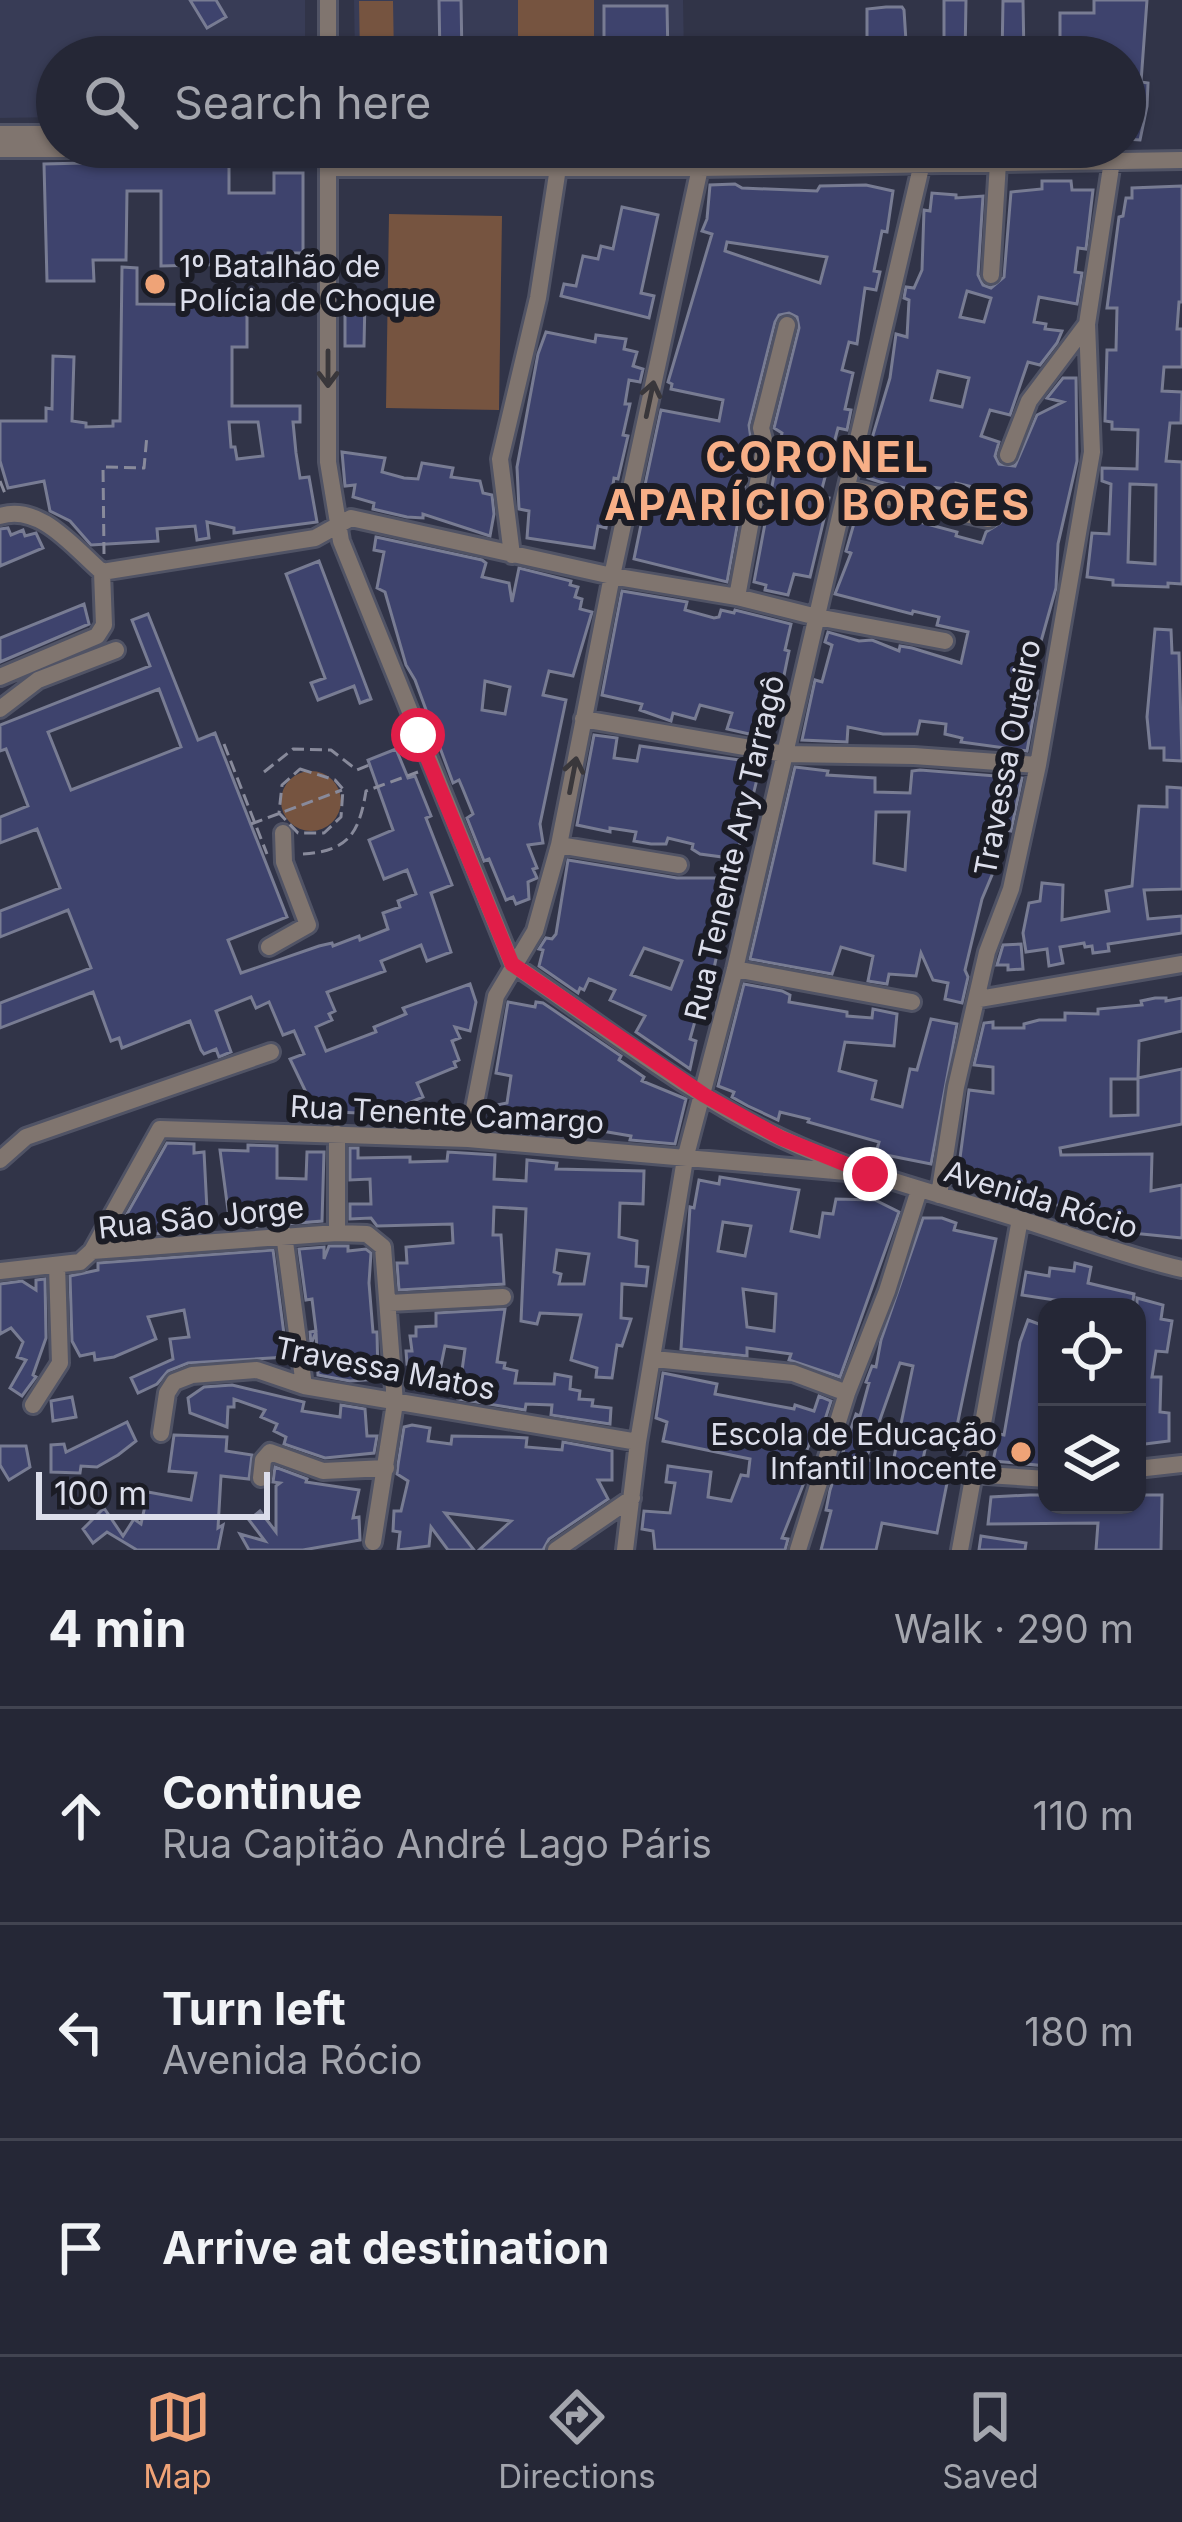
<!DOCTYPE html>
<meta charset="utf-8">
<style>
:root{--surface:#252736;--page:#2d2f3e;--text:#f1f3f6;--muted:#a3a5ad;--line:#424451;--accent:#efa377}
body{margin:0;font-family:Inter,sans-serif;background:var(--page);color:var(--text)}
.controls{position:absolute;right:36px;bottom:36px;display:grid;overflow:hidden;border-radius:24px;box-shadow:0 3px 9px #0004}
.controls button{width:108px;height:108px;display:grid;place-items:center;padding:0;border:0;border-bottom:3px solid var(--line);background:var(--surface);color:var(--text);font:60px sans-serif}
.scale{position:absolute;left:36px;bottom:30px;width:234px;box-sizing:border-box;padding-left:12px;border:6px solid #dcdeeb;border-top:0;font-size:33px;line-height:42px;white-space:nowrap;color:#dcdeeb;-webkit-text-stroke:9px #1b1c25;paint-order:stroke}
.stop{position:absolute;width:36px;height:36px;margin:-27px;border:9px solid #e11d48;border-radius:50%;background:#fff}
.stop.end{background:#e11d48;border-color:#fff;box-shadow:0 3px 12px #0008}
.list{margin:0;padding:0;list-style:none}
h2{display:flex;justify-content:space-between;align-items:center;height:156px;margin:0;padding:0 48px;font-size:51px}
h2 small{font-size:39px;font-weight:400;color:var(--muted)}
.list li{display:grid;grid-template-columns:78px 1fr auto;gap:36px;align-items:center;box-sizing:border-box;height:216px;padding:0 48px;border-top:3px solid var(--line)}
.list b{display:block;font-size:45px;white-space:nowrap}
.list p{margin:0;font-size:39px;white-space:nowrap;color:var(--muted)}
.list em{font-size:39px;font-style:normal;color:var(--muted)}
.icon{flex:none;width:66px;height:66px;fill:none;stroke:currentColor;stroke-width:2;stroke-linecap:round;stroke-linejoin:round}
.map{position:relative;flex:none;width:1182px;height:1550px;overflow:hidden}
.search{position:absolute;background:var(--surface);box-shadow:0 3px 9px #0004;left:36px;right:36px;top:36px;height:132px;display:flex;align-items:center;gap:30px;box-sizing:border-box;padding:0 42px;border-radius:66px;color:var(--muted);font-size:45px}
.sheet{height:804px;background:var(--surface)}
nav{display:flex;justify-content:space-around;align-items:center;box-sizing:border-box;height:168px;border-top:3px solid var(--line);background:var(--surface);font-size:33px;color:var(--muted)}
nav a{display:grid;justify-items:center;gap:6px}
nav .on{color:var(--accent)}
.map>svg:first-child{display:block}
.built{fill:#383c56}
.green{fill:#765440}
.building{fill:#3e436d;stroke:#787c93;stroke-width:3;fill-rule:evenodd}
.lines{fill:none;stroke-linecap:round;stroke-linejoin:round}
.minor-casing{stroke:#505365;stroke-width:22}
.path{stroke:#888a9b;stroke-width:3;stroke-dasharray:12 6;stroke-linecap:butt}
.minor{stroke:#80756f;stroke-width:16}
.oneway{stroke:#39373b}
.route{stroke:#e11d48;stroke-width:15}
.poi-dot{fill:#efa377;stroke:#1b1c25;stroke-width:4.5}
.labels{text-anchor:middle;stroke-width:12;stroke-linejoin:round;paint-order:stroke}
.poi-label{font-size:30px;fill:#dcdeeb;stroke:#1b1c25;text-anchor:start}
.street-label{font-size:30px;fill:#dcdeeb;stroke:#1b1c25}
.district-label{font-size:42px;font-weight:bold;letter-spacing:3px;fill:#f7af87;stroke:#1b1c25}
</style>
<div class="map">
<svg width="1182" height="1550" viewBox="0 0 1182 1550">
<rect width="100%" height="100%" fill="#313448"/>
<path class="built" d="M0,0H305V57H57V117L0,118Z
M354,0H683L684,57H355Z"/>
<path class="green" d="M518,0H594V41H518Z
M359,1H393L394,57H360Z
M389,214L502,216L499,410L386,408Z
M281 801a30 30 0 1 1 60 0a30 30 0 1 1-60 0Z"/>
<path class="building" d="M190,0H216L226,17L207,28Z
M439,0H461L462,57H440Z
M944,0H966L965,57H944Z
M1094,0H1147L1141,82L1148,83L1147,106L1140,140L1125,139V57H1060V13H1094Z
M1003,1H1023L1024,57H1002Z
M604,6H667L668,57H604Z
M886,7H902L904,10L907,57H867V9Z
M127,38L135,57H83Z
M127,162L229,164V193H274V173H303V253H268V269H240V264L161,266V191H127L126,260H93L94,281H47L44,164Z
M1042,181H1071L1072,190H1093L1086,249L1078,248L1075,272L1082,273L1077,304L1039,297L1034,322L1046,324L1045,329L1062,331L1057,343L1040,365L1028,362L1010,415L990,410L981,436L999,442L995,456L999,464L1015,466L1037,415L1063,402L1047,398L1063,378H1076L1077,461L1058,544L1056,588L1040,645L1036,644L1028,689L1038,691L1027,751L961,742L962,738L945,734L946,724L920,721L917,734H883L848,727L847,742L802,740L815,680L822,682L832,645L825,642L828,632L859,641L872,640L899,651L900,646L912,648L961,663L968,632L937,625L939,617L913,611L912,614L835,594L851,553L846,551L859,506L957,532L956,536L982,543L986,532L1000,523L994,505L979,502L981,489L956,483L955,490L914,485L913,490L880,482L868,478L873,457L867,455L890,378L896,334L907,337L909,300L904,298L906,287L914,288L922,270L924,210L930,211L932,193L956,195V198L983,196L978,275L983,285L991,288L1004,277L1011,192L1042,189ZM967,291L991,298L984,322L960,317ZM938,371L969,378L962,407L931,400Z
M735,184L742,188L817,191L820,186L866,185L893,191L887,232L882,231L874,271L880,272L876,290L865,288L857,344L849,342L842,370L853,373L845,409L851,410L847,430L838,428L820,496L829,498L810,577L794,574L788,595L765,590L766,585L754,582L782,433L774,428L799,328L797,317L789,313L779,315L775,322L749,425L751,439L746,460L749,461L727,582L634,559L643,515L639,514L642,499L661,410L719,421L723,400L671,389L672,384L668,382L712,234L702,231L707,219L710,185ZM727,242L827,257L820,283L725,251Z
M1182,186V302H1179L1177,329H1182V367H1164L1162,391L1182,392L1181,423H1170L1166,461L1182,462V584L1168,583V587L1113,585V580L1087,577L1092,533L1109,534L1111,484L1102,481V468L1137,469L1138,430L1112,429V422L1105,421L1107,350H1116L1117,308H1107L1119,217L1123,216L1126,198H1132V188ZM1130,484L1156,485L1155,564L1128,562Z
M622,207L658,215L641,293L654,296L649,318L561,296L564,284L576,286L583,256L598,259L601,246L613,249Z
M122,267L137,268V304L247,305V347H232V406H300V422H293L296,453L300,478L309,477L317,522L234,533V528L207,522L209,538L197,540L195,526L157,529L158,541L91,545L70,521L50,511L44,481L8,488L0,461V421H46V408L52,409L53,356L74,357L72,421L86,423V427L113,426V421H120ZM229,422H258L263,456L237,459L235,447H231Z
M345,298H365L364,346H345Z
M546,332L595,342L596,335L626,339L624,349L637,352L633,366L643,369L640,382L629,380L625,404H630L623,435L628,436L618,479L614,478L606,528L598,526L594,548L527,538L529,511L519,509L517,467L538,354Z
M342,452L385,458L382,472L404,478L418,479L422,463L453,468L451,477L480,481L483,493L492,495L494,514L490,536L423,514V518L407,517L373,509L374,503L353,497L355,485L345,486Z
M8,528L11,535L23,530L25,536L36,533L43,548L0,566V529Z
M376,537L482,560L486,563L482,577L509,583L512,602L519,568L571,581L570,585L578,587L575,597L582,599L580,609L592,612L573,676L549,671L543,695L566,700L540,824L543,843L528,845L537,868L533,869L537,878L528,882L529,899L516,904L513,897L506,900L489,859L484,861L467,818L473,814L462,787L459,780L453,783L415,680L406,665L385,592L377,588L384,552L374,550ZM485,681L510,687L505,714L482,710Z
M319,561L371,699L360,703L354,686L318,700L311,683L325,678L286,574Z
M622,591L687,602L685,610L714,618L719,617L721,610L734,613L735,610L791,624L785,650L789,651L771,739L727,729L732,713L700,705L695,719L673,713L671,721L640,710L642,704L602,695Z
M84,604L89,624L0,662V638Z
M148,614L198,740L215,733L287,917L228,940L241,973L319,946L332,943L333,946L359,936L360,940L388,929L383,913L400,907L398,901L416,894L407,870L384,879L369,840L393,830L368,760L396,749L408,778L415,776L431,816L426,818L452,885L431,893L451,952L427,961L421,945L381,961L385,971L327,992L335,1011L329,1014L332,1020L316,1027L326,1051L376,1032L374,1027L406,1014L403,1008L470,984L476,1002L470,1031L455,1027L460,1038L452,1041L459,1060L454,1062L456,1067L417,1083L423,1097L397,1108L400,1115L315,1111L290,1059L304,1054L294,1031L283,1035L269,1002L256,1008L251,997L216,1011L231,1052L219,1057L216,1049L204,1054L201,1050L190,1021L122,1048L119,1038L111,1041L93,992L0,1028V1003L91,968L68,910L0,937V911L60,888L37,829L0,843V817L28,806L6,749L0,751V725L150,666L132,620ZM159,689L181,747L71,790L48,732Z
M1155,629L1171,630L1172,653H1179L1182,761L1164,760V748H1150L1147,717Z
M594,735L617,738L614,758L637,761L640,746L761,763L742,840L738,847L733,846L730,858L700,854L692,849L693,844L668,838L666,844H651L634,841L636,832L610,828V832L577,825Z
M795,767L828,771L827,775L875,778V792L910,793L912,771L920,770L1022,778L1011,831L1001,829L992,875L982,899L965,970L968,977L962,1003L945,999L948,983L933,980L921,953L916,976L889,974L887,984L868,981L873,956L841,947L832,974L750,959ZM876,812H909L905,870L874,863Z
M1167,787L1182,788V889L1144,890L1148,919L1182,916V933L1108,944L1109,951L1093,953L1092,946L1085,947L1084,943L1060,947L1063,963L1049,966L1047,949L1026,952L1023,933L1029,903L1040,901L1042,883L1063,885L1062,920L1109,911L1106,891L1132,886L1139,806L1167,807Z
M568,860L677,878H725L723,885L731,887L704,1016L697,1014L690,1039L696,1041L690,1069L636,1032L645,1016L610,1000L615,990L589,979L584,990L580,988L578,993L539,966L543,950L539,949L546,938L552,939L556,934ZM644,948L682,961L671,989L631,975Z
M1021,944L1023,969L1008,970V965H997L1003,945Z
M744,984L782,991L790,995L789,1002L847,1012V1016L872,1018L873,1009L897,1014L894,1046L845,1042L839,1071L876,1081L872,1099L902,1107L910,1069L917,1070L931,1019L957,1024L931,1164L876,1153L879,1142L808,1122L809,1119L780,1112L778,1120L748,1106L732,1097L734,1092L718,1086Z
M1155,998H1166V1001L1182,998V1031L1139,1041L1138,1079H1111V1116L1138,1115V1078L1182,1069V1124L1060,1148L1061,1155L1152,1154L1151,1191L1182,1185V1238L1112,1231L1096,1226V1220L1081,1218L1082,1208L1048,1204L1049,1195L1027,1194L1019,1191V1186L1004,1185L1005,1181L985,1179L986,1175L958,1173L969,1090L993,1093V1067L974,1065L984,1023L993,1022V1028H1024V1024L1039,1020H1065V1013L1098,1014V1009L1142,1005L1141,1001Z
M508,1002L535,1007L536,1002L543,1003L621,1056L619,1060L644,1077L642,1081L686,1099L675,1144L630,1140L631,1136L590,1129L589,1135L565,1133L490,1120L492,1106L507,1103L511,1076L496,1073Z
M167,1143L194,1144V1153L204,1152L208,1230L125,1236L123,1221Z
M248,1145L277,1146V1178L306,1179L307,1152H324L322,1221L251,1227V1217L229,1218L220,1150L248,1151Z
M350,1148H358V1158L410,1157V1162L447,1161L448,1152L495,1155L494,1179L526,1181L527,1160L557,1163L556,1169L644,1171L643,1204L620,1203L619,1237L637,1241L636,1266L648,1267L646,1286L622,1284L621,1318L631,1319L622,1346L617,1345L612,1378L596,1377L597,1368L571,1360L581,1315L540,1313L537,1324L521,1321L526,1209L494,1207L493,1235H501L504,1284L399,1290L397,1263H407L406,1247L453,1243L452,1224L377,1226L371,1218L350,1219V1204H371L370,1179L350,1180ZM557,1250L589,1254L584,1284H559L561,1274L554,1272Z
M720,1177L799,1190L791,1231L819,1237L823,1213L833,1214L836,1199L875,1200L899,1212L840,1377L789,1360L791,1354L747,1348V1356L681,1349L690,1207L694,1208L699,1180L719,1184ZM723,1222L751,1226L745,1256L718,1251ZM743,1289L776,1294L774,1331L747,1327Z
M923,1218H942L956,1223L954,1230L996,1239L953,1445L927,1440L922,1464L933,1466L930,1480L947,1483L937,1533L882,1523L876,1550H821L831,1511L826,1510L830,1490L856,1414L860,1416L869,1383L866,1382L872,1366L876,1367L881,1340ZM900,1363L913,1366L892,1467L866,1459Z
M329,1246H348V1251L366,1249L371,1253L369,1283L373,1332H377L378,1379L350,1381L318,1375L316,1332L311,1344L310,1332L316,1331L312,1299L306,1300L299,1249L324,1247V1259Z
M273,1250L287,1357L188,1363L168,1371L157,1384L138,1393L131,1378L173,1359L170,1339L189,1337L184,1310L148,1317L156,1339L114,1357L95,1360L94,1353L80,1356L72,1341L70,1276L98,1270V1263Z
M1075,1263L1091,1267L1088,1283L1134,1294L1132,1307H1067L1068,1302L1022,1295L1026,1272L1049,1276L1050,1268L1074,1271Z
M45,1279L46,1338L33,1375L36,1377L22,1396L10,1388L26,1360L17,1357L23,1342L11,1328L0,1334V1284L22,1281L36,1290V1280Z
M1137,1298L1163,1305L1161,1319L1172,1321L1167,1352L1156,1351L1152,1377H1161L1160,1412L1169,1413V1441L1137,1445Z
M505,1309L497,1362L505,1363L504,1368L517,1371L515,1383L554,1384L555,1374L571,1377L570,1389L580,1391L579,1399L593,1400L592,1406L611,1408L610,1424L551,1415L552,1405L526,1404L525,1410L458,1399L465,1349L445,1346L437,1385L415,1387L413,1363L407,1364L406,1351H412L410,1336H416V1327L436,1326V1313Z
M1028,1320L1047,1327L1042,1347L1047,1348V1466L993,1461L999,1434L1004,1435L1020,1342Z
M663,1373L717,1384L715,1394L794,1409L795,1405L814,1411L819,1396L831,1401L820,1435L814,1433L804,1457L813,1460L782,1538L788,1539L785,1550H655L653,1531L642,1529L644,1511L670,1513L675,1483L666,1482L668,1466L711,1472L708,1497L731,1501L741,1475L748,1476L750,1459L663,1441L667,1422L656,1418Z
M232,1385L304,1402L302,1411L340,1417L341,1405L365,1409L367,1436H377L374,1453L325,1458L284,1444L286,1437L274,1431L277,1424L261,1417L265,1410L234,1399V1407H228L227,1427L190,1413L188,1398L204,1387Z
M72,1397L76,1417L53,1421L51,1401Z
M127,1422L136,1441L118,1455L97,1467L81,1466L80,1473L51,1472V1445L64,1444L66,1452Z
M412,1425L430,1428L428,1441L451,1444L452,1436L509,1437L527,1438L526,1447L562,1450L563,1442L612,1451V1480H598L608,1499L549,1539L543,1550H479L511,1521L445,1513L474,1550H448L431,1527L429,1546L398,1550L400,1532L393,1531L394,1511H401L408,1481L397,1474L398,1465L404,1427Z
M174,1435L227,1437L226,1451L252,1455L249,1479L221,1476L218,1528L223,1525L218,1550H137L107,1532L93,1543L83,1529L104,1508L123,1536L134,1519L141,1524L148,1492L191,1500L196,1473L169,1471Z
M0,1446H26L30,1467L9,1480L0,1465Z
M275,1467L307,1479L306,1482L359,1490L353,1518L359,1517L360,1540L303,1550H249L240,1534L265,1541L249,1520L260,1511L276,1532V1486L280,1483L273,1482Z
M1030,1495H1047V1505H1137V1495H1162L1161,1550H1096L1098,1523L988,1524L991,1497Z
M981,1536L1026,1543L1025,1550H979Z"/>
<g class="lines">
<g class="minor-casing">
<path id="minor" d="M328,57V0
M0,134H57
M328,147V462L341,541L512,964
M0,149H328
M329,168H700L1182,160
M991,275L998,163
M1008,455L1029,401L1087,324L1112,161
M847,488L988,519
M0,516C40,503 74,548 102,572
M512,555L500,459L538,298L558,168
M737,597L765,444L761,428L787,325
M0,677L97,636L104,625L102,572L315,538L351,518L612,576L737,597L817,617L945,641
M0,709L38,680L116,650
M583,719L785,754L914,756L1038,765
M559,845L679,865
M269,947L308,925L284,862L283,833
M512,964C600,1023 686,1093 781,1138C857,1174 937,1193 1016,1218C1072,1235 1125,1256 1182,1269
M735,969L912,1002
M979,999L1182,964
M337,1134V1233L367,1234L383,1247L395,1403L373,1542
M468,1139L496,996L535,931L559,845L612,576L700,168
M0,1160L26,1137L271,1052
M939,1195L956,1087L987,952L1011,889L1038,765L1092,452L1087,324
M284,1234L304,1386
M92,1251L160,1129L468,1139L870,1174
M0,1271L80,1262L92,1251L337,1233
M389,1303L503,1297
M654,1359L793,1373L847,1393
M33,1405L60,1363L57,1265
M161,1433L167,1393L174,1382L192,1375L257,1370L304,1386L638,1442
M1137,1469L1182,1464
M971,1474L1047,1479
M261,1478L263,1460L270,1452L323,1471L386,1468
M556,1550L632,1498
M625,1550L638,1442L685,1159L735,969L922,163
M798,1550L847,1393L887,1291L919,1190
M960,1550L1020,1219"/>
</g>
<path class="path" d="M0,481L6,496
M104,554L103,467L144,468L147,435
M224,744L267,854
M300,769L335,780L343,789L341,817L324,833H298L279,813L282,785Z
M264,772L293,749L331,750L357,770L369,765
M251,824L342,790
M303,854C348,851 359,834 366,791L418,772"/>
<use href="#minor" class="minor"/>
</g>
<defs><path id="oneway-shaft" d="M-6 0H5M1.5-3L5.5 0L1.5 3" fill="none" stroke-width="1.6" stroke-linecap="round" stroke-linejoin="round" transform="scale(3)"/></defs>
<g class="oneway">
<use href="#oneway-shaft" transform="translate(328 369) rotate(90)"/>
<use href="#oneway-shaft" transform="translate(650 399) rotate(-78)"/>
<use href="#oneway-shaft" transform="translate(573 775) rotate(-79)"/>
</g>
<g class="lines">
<path class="route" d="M418,735L512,964L704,1095L781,1138L870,1174"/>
</g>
<g class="poi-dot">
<circle cx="155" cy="284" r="12"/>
<circle cx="1021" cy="1452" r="12"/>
</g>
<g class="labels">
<g class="poi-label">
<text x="179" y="277">1º Batalhão de<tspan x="179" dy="34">Polícia de Choque</tspan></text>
<text x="997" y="1445" text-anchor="end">Escola de Educação<tspan x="997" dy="34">Infantil Inocente</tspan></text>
</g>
<g class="street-label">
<text transform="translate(1008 758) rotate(-79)" y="10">Travessa Outeiro</text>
<text transform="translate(735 848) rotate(-77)" y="10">Rua Tenente Ary Tarragô</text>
<text transform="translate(447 1115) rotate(3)" y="10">Rua Tenente Camargo</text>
<text transform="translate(1041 1200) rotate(17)" y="10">Avenida Rócio</text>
<text transform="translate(201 1218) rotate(-6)" y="10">Rua São Jorge</text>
<text transform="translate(385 1369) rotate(11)" y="10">Travessa Matos</text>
</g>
<g class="district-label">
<text x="818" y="472">CORONEL<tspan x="818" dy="48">APARÍCIO BORGES</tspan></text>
</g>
</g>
</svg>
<div class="controls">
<button><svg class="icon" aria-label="locate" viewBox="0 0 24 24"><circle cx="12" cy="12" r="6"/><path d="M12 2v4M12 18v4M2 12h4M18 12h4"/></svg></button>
<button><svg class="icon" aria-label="layers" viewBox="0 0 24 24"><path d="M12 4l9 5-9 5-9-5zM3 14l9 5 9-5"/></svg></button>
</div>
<div class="scale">100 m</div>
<div class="stop" style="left:418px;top:735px"></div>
<div class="stop end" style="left:870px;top:1174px"></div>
<div class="search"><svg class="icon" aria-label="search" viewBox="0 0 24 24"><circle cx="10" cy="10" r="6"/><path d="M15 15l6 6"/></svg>Search here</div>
</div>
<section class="sheet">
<h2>4 min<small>Walk · 290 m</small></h2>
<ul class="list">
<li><svg class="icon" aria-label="ahead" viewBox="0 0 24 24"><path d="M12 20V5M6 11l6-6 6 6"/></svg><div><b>Continue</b><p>Rua Capitão André Lago Páris</p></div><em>110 m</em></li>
<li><svg class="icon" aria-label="left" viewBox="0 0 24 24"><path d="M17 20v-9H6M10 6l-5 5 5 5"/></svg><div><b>Turn left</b><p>Avenida Rócio</p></div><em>180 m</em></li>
<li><svg class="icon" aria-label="arrive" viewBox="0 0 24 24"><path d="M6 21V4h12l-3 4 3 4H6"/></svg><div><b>Arrive at destination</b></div></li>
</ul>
</section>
<nav>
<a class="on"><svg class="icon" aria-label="map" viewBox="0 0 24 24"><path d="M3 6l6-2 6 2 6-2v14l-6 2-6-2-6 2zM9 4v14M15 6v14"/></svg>Map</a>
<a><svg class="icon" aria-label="directions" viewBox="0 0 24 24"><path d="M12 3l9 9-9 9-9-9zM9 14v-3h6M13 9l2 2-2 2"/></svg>Directions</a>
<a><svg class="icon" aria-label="saved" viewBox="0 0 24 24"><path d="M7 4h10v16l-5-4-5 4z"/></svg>Saved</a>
</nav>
